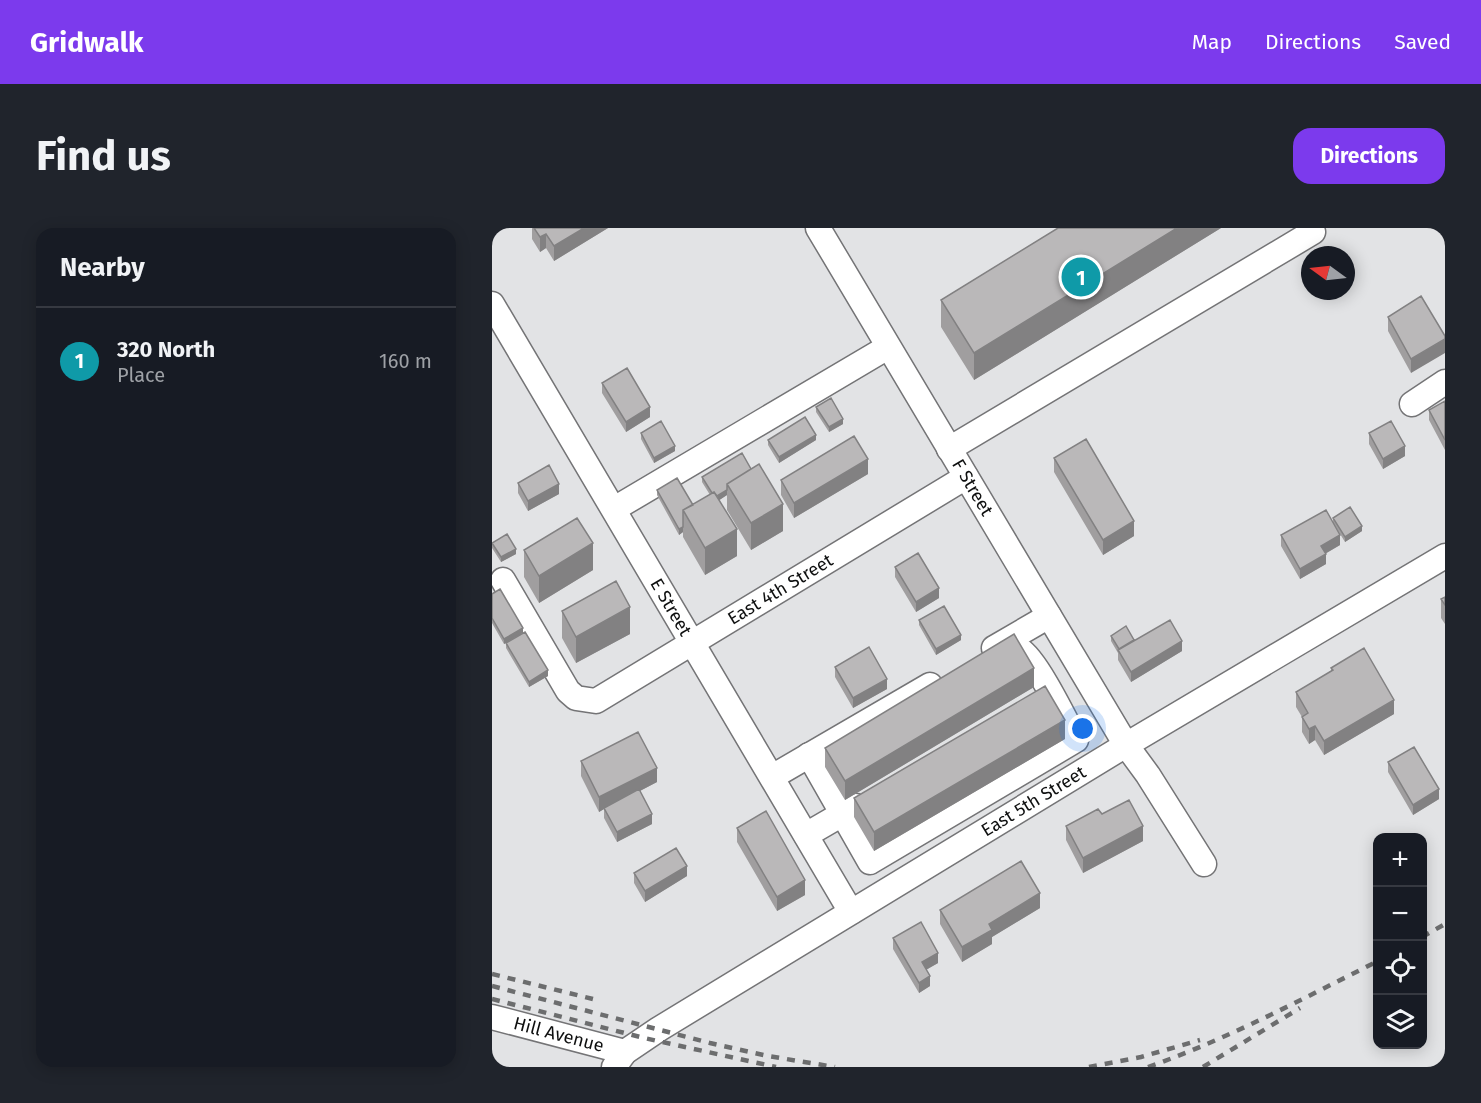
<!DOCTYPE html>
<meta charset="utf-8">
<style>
:root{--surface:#171b24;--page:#20242c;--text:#f1f3f6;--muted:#9ea1a6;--line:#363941;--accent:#7c3aed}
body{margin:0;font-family:"Fira Sans",sans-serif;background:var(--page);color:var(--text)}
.controls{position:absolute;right:18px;bottom:18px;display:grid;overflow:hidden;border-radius:12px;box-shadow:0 3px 15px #0003}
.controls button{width:54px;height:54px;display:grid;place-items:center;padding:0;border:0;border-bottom:2px solid var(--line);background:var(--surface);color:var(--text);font:30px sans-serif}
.compass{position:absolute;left:809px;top:18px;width:54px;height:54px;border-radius:50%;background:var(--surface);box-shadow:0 3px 15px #0003;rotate:285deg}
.you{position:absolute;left:591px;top:501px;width:21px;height:21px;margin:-15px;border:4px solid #fff;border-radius:50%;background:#1a73e8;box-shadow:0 0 0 9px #1a73e833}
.badge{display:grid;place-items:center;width:39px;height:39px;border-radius:50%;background:var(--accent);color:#fff;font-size:20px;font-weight:700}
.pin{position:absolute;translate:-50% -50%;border:3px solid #fff;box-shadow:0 2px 6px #0006}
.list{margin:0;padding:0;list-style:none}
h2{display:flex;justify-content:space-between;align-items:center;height:78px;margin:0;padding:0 24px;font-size:26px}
h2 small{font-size:20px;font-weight:400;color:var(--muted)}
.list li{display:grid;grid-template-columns:39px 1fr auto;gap:18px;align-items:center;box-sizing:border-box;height:108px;padding:0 24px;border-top:2px solid var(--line)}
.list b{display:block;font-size:22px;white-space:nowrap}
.list p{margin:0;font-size:20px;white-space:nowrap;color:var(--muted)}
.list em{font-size:20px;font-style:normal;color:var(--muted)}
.icon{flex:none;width:33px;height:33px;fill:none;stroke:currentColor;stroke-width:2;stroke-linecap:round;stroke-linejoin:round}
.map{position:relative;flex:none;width:953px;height:839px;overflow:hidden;border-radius:18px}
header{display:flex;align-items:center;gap:36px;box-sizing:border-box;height:84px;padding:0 30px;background:var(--accent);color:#fff}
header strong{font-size:28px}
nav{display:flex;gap:33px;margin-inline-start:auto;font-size:21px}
.intro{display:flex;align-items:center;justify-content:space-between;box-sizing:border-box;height:144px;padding:0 36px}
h1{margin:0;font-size:42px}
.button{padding:15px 27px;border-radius:18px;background:var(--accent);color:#fff;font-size:21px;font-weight:700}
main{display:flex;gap:36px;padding:0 36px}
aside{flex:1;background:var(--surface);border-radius:18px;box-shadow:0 3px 15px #0003}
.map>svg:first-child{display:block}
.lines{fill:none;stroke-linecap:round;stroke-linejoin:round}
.minor-casing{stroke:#747476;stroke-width:27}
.minor{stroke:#fff;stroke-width:24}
.rail{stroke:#6c6d6e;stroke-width:4.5;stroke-dasharray:8 8;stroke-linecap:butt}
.wall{fill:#a09e9f}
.shaded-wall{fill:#828182}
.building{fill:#bab8b9;stroke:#828182;stroke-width:1.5}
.labels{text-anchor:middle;stroke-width:4.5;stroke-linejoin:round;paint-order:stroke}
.street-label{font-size:18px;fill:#0e0f0f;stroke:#eff0f2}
</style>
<header>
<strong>Gridwalk</strong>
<nav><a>Map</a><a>Directions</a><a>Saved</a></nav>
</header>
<div class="intro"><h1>Find us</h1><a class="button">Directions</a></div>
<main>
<aside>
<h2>Nearby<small></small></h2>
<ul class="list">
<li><span class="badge" style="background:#0f9aa8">1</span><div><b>320 North</b><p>Place</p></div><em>160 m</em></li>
</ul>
</aside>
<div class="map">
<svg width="953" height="839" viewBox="0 0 953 839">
<rect width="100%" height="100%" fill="#e2e3e5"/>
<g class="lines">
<g class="minor-casing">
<g id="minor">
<path id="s1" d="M326,0L634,517L656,547L712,636"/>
<path id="s2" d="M0,76L359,684"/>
<path d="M920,176L953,154"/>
<path d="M457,221L821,4L819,0"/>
<path d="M122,281L396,119"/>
<path id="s3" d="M11,352L76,463L84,470L104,473L474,249"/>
<path d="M502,420L557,388"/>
<path d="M317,527L378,634L584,512C574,493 544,431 528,422C524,419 518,419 514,417"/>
<path d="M280,549L438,457"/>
<path d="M314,607L364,578"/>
<path id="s4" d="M0,789L133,824"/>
<path id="s5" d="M122,839L133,824L167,801L634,517L953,328"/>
</g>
</g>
<use href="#minor" class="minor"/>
<path class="rail" d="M930,709L953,696
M0,746L101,771
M0,758L218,815L276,828L343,839
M0,771L152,810L284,839
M597,839L649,829L708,812
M656,839C736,811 810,771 886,733
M711,839L808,780"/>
</g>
<path class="wall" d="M40,0H116L62,33L54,20L48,24L40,11Z
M566,0H729L482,152L449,99V72Z
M929,68L919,145L896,103V89Z
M110,155L158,189L134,204L110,165Z
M953,173V222L937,192V182Z
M324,179L351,196L337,204L324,184Z
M149,205L183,223L162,235L149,211Z
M877,205L913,228L891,241L877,216Z
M276,212H324L287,235L276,217Z
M250,225L291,303L259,322L235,282V267L227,272L245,328L213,347L191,309V304L187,307L165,267V262L201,277L218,267L210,254V249Z
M562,230L642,308L611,327L562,244Z
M376,246L302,290L289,267V252Z
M26,255L67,266L36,283L26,265Z
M841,290L870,303L853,314L842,296L848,317L833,326L834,336L808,351L789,318V307L841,295Z
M0,315L24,326L9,334L0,320Z
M32,322L101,342L47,375L32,349Z
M403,339L447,370L424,384L403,349Z
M0,366L31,400L12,416L0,395Z
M953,369V396L949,390V371Z
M70,383L138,406L84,435L70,410Z
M427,392L469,412L444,427L427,397Z
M619,408L642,412L690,423L639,454L626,432V425L619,413Z
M14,415L56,448L37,459L14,420Z
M343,439L395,461L361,480L343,449Z
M839,440L902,486L832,527L823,512L817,516L810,504V489L804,479V464L839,443Z
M542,459L353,572L333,539V520Z
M573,511L382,623L362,589V570Z
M89,533L165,554L148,563L160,596L125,614L112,590V581L107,584L89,548Z
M896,534L947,571L921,587L896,544Z
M574,598L651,613L591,645L574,612Z
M245,600L313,667L285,683L245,614Z
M142,645L195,648L153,674L142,655Z
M548,680L500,709V716L470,734L448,696V682Z
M401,710L446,735L434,742L438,758L427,765L401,721Z"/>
<path class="shaded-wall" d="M92,0H116L62,33V18Z
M685,0H729L482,152V125Z
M54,6V20L48,24V9Z
M953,111V125L919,145V131Z
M158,179V189L134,204V194Z
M351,191V196L337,204V199Z
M324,207V212L287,235V229Z
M183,218V223L162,235V230Z
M913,218V228L891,241V231Z
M376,231V246L302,290V275Z
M67,256V266L36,283V273Z
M235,262V267L223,275V270Z
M291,276V303L259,322V295Z
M642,293V308L611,327V312Z
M870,298V303L853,314V309Z
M191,299V304L187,307V301Z
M245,301V328L213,347V320Z
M848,307V317L829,328V318Z
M101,315V342L47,375V348Z
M24,321V326L9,334V329Z
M834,326V336L808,351V341Z
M447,360V370L424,384V374Z
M138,379V406L84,435V409Z
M31,400V405L12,416V411Z
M469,407V412L444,427V421Z
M690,413V423L639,454V444Z
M542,440V459L353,572V553Z
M56,442V448L37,459V454Z
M395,451V461L361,480V470Z
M902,472V486L832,527V513Z
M573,492V511L382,623V604Z
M823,498V512L817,516V501Z
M165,540V554L113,581L112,580V581L107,584V569Z
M947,561V571L921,587V577Z
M160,586V596L125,614V604Z
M651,598V613L591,645V630Z
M195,638V648L153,674V663Z
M313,652V667L285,683V669Z
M548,665V680L500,709V716L470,734V719L497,696Z
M446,725V735L430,744V734Z
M438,748V758L427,765V755Z"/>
<path class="building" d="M42,0H92L62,18L54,6L48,9Z
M566,0H685L482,125L449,72Z
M929,68L953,108V111L919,131L896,89Z
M135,140L158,179L134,194L110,155Z
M339,170L351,191L337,199L324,179Z
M953,173V212L937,182Z
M313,189L324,207L287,229L276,212Z
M169,193L183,218L162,230L149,205Z
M899,193L913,218L891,231L877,205Z
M362,208L376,231L302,275L289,252Z
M594,211L642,293L611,312L562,230Z
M250,225L259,241L235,256V262L225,268L222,264L220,265L210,249Z
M267,236L291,276L259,295L235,256Z
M57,237L67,256L36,273L26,255Z
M185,250L201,277L191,282V299L187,301L165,262Z
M222,264L245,301L213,320L191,282Z
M858,279L870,298L853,309L841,290Z
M834,282L848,307L829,318L834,326L808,341L789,307Z
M85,290L101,315L47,348L32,322Z
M15,306L24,321L9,329L0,315Z
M426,325L447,360L424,374L403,339Z
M124,353L138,379L84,409L70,383Z
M8,361L31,400L12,411L0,390V366Z
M953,369V377L949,371Z
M452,378L469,407L444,421L427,392Z
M678,392L690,413L639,444L626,422Z
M634,398L642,412L627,421L619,408Z
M33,404L56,442L37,454L14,415Z
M522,406L542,440L353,553L333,520Z
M377,419L395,451L361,470L343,439Z
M872,420L902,472L832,513L823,498L817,501L810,489L816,485L804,464L841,442L839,440Z
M553,458L573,492L382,604L362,570Z
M146,504L165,540L107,569L89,533Z
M922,519L947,561L921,577L896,534Z
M147,561L160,586L125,604L112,580Z
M637,572L651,598L591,630L574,598L606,581L610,586Z
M274,583L313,652L285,669L245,600Z
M184,620L195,638L153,663L142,645Z
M529,633L548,665L497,696L500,702L470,719L448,682Z
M429,694L446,725L430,734L438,748L427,755L401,710Z"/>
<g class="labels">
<g class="street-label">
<text dy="6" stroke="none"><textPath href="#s1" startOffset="302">F Street</textPath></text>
<text dy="6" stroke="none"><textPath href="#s3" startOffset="375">East 4th Street</textPath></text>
<text dy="6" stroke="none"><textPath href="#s2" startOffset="352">E Street</textPath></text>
<text dy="6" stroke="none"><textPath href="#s5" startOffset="498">East 5th Street</textPath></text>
<text dy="6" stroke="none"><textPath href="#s4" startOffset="69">Hill Avenue</textPath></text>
</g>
</g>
</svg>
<div class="controls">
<button>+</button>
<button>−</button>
<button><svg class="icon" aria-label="locate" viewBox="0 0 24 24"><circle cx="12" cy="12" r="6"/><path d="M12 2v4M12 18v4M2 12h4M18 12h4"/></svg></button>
<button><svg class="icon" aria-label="layers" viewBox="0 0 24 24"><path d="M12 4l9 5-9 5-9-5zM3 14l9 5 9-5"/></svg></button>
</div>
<svg class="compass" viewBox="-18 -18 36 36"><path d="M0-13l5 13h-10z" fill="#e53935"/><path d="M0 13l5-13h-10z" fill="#9ea1a6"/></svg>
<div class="you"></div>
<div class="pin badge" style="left:589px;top:49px;background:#0f9aa8">1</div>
</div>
</main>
